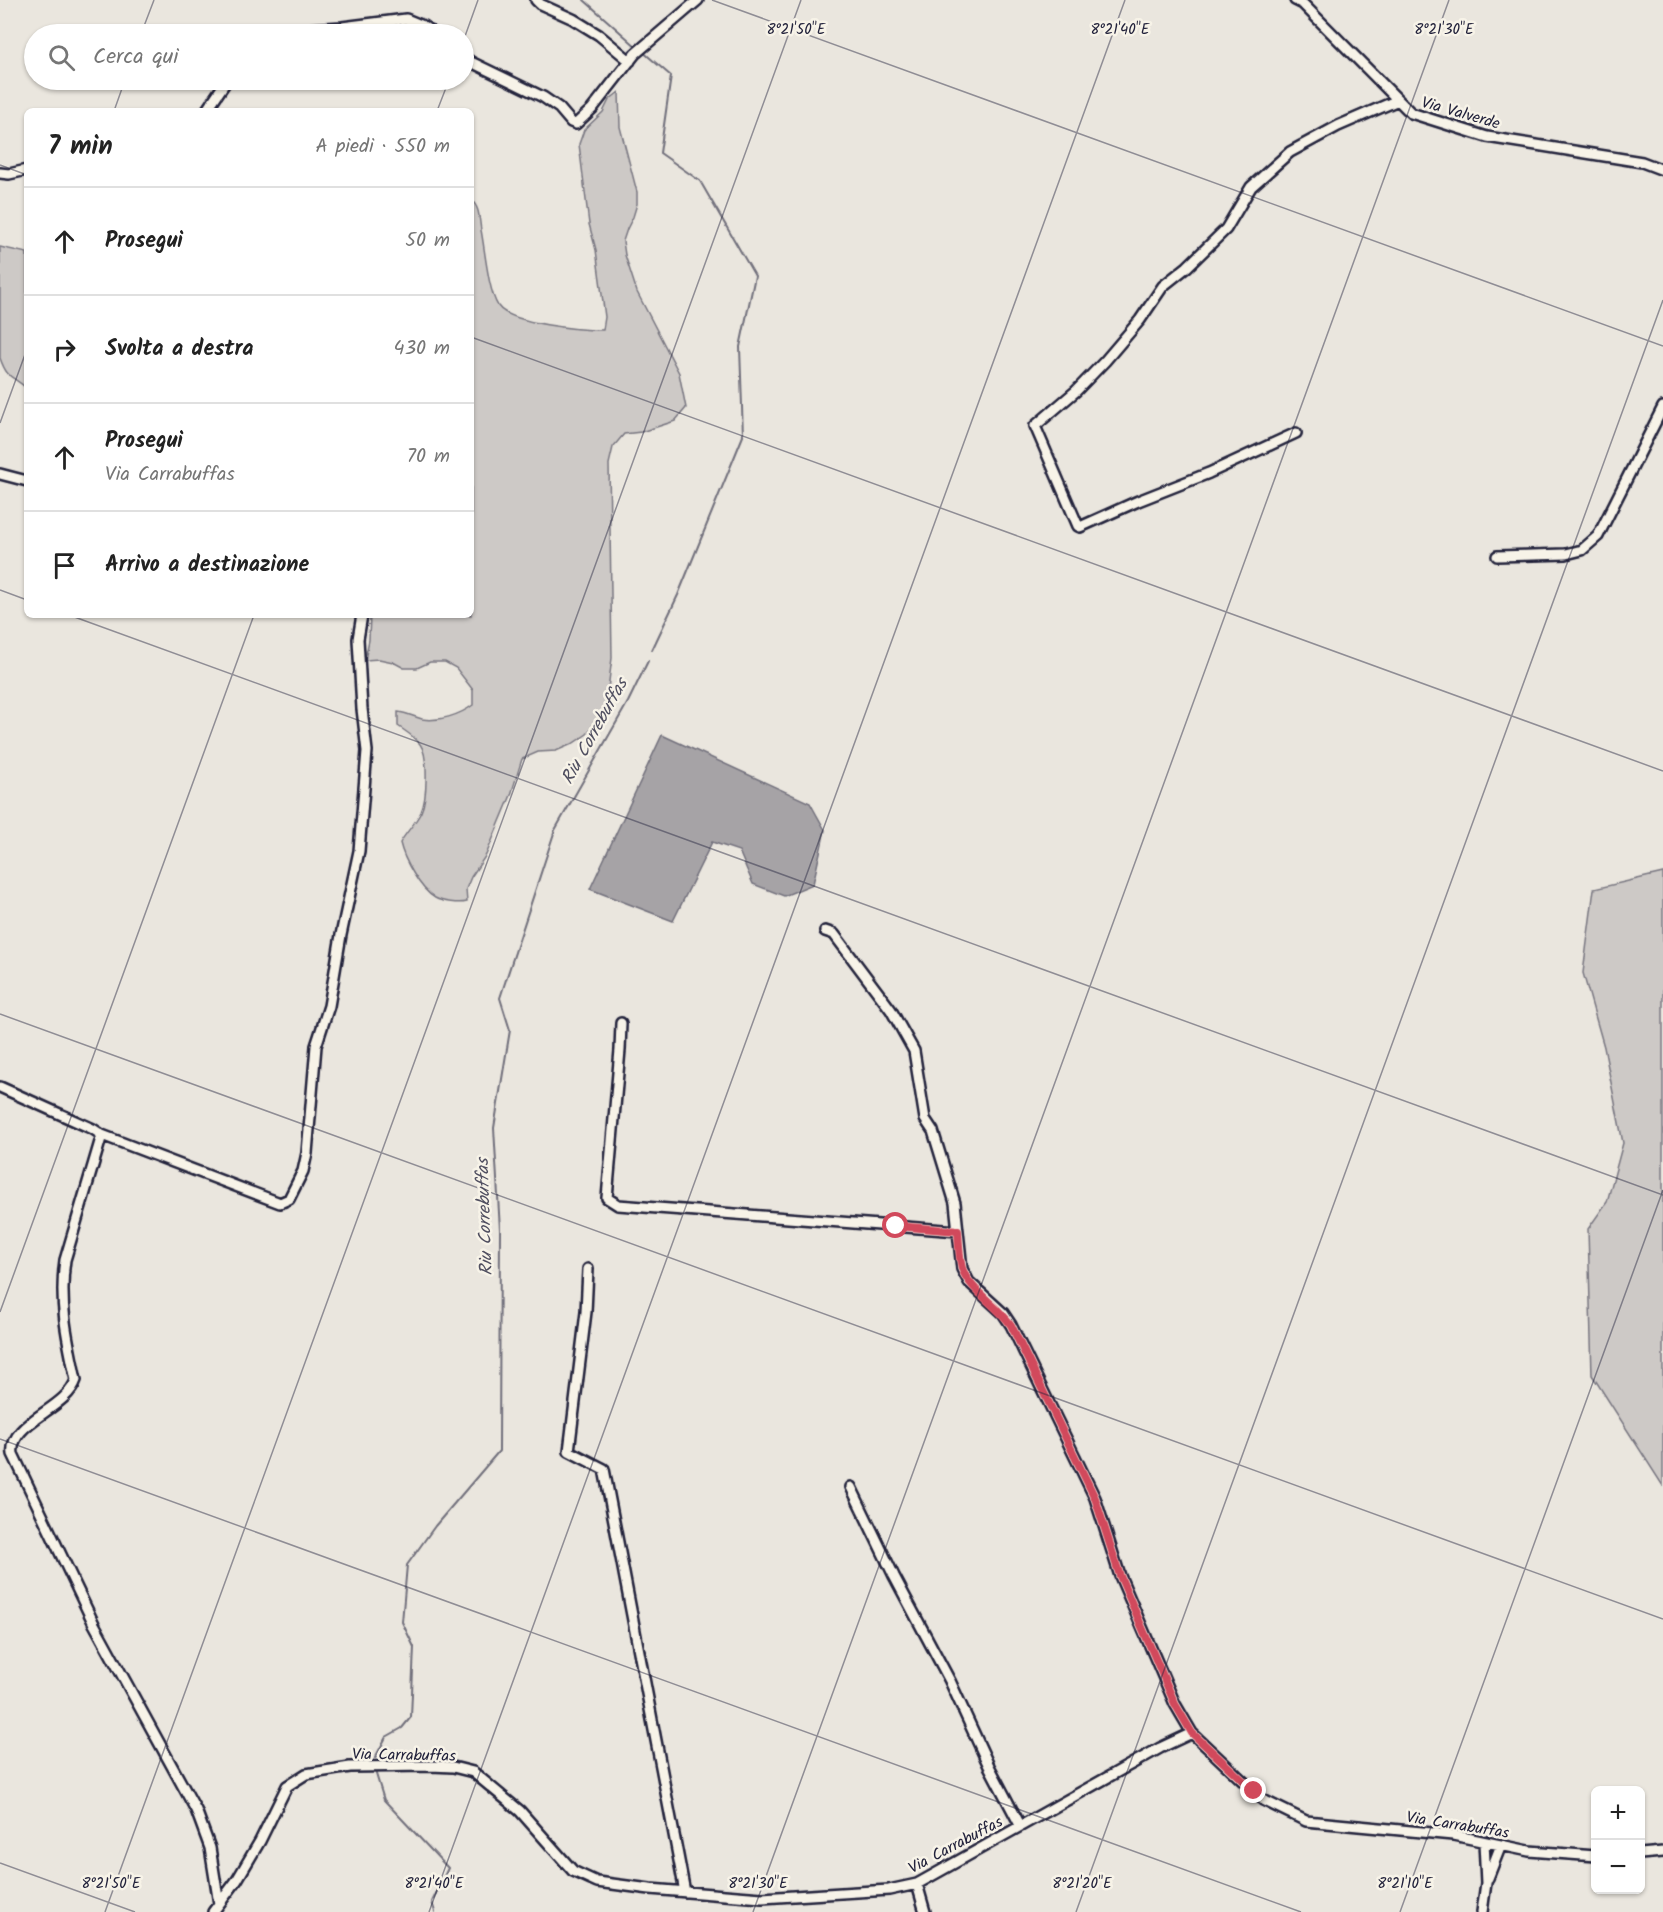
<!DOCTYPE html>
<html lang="it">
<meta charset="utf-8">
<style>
:root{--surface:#fff;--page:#f2f2f2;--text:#222;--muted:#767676;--line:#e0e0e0}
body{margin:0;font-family:Kalam,sans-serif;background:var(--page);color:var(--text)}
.controls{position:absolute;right:18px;bottom:18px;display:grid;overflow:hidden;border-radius:9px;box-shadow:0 2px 4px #0004}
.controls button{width:54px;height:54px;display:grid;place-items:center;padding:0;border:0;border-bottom:2px solid var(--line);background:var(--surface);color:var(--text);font:30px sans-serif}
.stop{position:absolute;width:18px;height:18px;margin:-14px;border:4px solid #d1495b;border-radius:50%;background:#fff}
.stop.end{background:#d1495b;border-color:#fff;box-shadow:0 2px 6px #0008}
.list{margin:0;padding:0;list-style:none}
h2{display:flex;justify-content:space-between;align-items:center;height:78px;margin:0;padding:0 24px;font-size:26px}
h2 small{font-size:20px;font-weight:400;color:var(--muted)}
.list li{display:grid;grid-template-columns:39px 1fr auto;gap:18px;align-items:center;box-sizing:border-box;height:108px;padding:0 24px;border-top:2px solid var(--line)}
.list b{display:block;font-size:22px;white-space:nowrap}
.list p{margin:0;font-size:20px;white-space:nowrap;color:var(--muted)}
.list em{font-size:20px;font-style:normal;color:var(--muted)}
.icon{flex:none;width:33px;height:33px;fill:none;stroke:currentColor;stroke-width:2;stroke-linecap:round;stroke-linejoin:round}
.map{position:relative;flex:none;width:1663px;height:1912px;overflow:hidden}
.search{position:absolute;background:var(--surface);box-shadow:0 2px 4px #0004;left:24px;top:24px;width:450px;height:66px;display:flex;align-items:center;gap:15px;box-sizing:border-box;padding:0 21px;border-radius:33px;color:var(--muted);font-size:22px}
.panel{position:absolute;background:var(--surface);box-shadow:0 2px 4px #0004;left:24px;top:108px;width:450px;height:510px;border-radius:9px}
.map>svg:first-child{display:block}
.green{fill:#cdc9c6;stroke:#787680;stroke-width:1.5}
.water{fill:#a6a3a6;stroke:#716f7b;stroke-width:1.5}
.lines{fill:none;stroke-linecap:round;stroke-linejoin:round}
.stream{stroke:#716f7b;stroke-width:2}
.minor-casing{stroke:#22223b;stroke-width:14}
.minor{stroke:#f7f3e8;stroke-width:9}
.route{stroke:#d1495b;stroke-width:8}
.ticks{fill:none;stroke:#22223b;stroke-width:1.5;stroke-opacity:0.45}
.labels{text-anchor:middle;stroke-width:5;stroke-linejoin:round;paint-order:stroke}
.street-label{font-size:16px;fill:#22223b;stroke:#f7f3e8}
.water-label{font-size:18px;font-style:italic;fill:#504f60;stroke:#f7f3e8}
.ticks-label{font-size:15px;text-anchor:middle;fill:#22223b;stroke:#f7f3e8;stroke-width:5;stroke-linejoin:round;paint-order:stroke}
</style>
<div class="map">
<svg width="1663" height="1912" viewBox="0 0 1663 1912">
<rect width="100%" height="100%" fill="#eae6de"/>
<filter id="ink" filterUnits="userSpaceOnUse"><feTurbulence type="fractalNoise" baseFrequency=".0167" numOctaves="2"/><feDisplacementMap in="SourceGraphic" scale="12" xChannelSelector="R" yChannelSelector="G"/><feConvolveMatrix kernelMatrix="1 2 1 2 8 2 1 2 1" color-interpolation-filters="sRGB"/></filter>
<g filter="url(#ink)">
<path class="green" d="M619,92L620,127L637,192V204L633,217L627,229L623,241L625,255L637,292L679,373L686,408L675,421L641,432L624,434L613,447L609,464L612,658L606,704L599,720L587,734L572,744L556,751L538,752L522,759L511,795L486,855L471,877L466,889L467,902C459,904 442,902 435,898C420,889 404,860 400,843C406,832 415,824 421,812C427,799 429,756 420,744C415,737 405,731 398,726V712C407,713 414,717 422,719C438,722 460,715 473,705V690L456,668L445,662H430L417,668H404L393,662L379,659L365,660L369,640L370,615H471V200C480,207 479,219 481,230C485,250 488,290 498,306C510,324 581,330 603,330L605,317L596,250L589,224L579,144L584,130L603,112L609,100Z
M0,247L27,253V389C13,375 8,381 0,358Z
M1663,873V1486L1592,1375L1588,1229L1607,1202L1623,1143L1604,1047L1583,973L1594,889Z"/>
<path class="water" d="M662,735L810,803L825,830L813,884L784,896L753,884L739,851L712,842L673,921L590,889Z"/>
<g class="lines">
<path class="stream" d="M584,0L638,48
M642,51L671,76L660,153L700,181L755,276L740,347L743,436L678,595L652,650
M375,1758L386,1737L402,1728L411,1717L414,1647L402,1622L407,1565L435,1526L499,1451L500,1230L494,1128L510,1030L500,998L555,830L628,702L648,661
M376,1774L384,1800L448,1868L432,1902L435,1912"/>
<g class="minor-casing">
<path id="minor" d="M536,0L540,4L573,19L599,35L630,61
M1295,0L1303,4L1411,113L1487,137L1642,162L1663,170
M261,34L277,31L342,27L406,19L423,26L434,34
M464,57L471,62L543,97L559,108L571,122L576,124L592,109L635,54L698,0
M206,111L227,80
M0,173L9,174L27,170
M1296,433L1209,473L1138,501L1080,527L1078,526L1035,426L1076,391L1105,361L1140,320L1163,286L1187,267L1226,229L1251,187L1290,152L1338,126L1398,100
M0,474L27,481
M1497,556L1566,554L1582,550L1598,536L1663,407
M825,931L834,934L891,1010L914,1051L925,1119L933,1131L955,1203L962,1269L969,1282L1003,1313L1011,1325L1095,1498L1120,1576L1175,1704L1192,1733
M621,1023L620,1050L607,1198L618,1205L958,1231
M0,1087L93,1129L102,1135L65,1260C59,1303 67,1338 76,1380C66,1410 8,1422 13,1454L94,1624L196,1810L210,1848L219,1904
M102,1135L280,1203L289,1199L303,1171L307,1153L316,1046L329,1006L341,935L359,851L367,751L362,709L358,639L362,615
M588,1269L586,1312L569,1451L604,1469L685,1892
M851,1487L894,1576L950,1681L989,1766L1020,1825
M1640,1854L1663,1852
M1488,1878L1501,1845
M917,1884L925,1912
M213,1912L237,1880L260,1841L287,1786L306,1774L350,1767L431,1766L453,1767L473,1772L520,1811L573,1871L597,1882L650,1889L762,1898L889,1890L917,1884L1160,1748L1192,1733L1263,1800L1306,1821L1453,1835L1529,1851L1596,1856
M1482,1912L1486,1883L1484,1842"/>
</g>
<use href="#minor" class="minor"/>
</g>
</g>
<g class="lines" filter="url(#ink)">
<path class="route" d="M896,1226L958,1231C959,1243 959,1257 962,1268C968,1289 998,1306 1011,1325L1095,1498L1120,1576L1175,1704L1192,1733L1254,1791"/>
</g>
<path class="ticks" d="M712,0L1663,346M141,34L154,0M464,39L478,0M114,111L125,80M437,111L449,80M0,165L27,175M471,337L1663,771M0,423L27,349M0,590L27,600M69,615L1663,1195M0,1014L1663,1619M0,1312L254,615M0,1439L1301,1912M0,1863L135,1912M105,1912L801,0M429,1912L1125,0M753,1912L1449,0M1076,1912L1663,300M1400,1912L1663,1190"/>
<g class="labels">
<g class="street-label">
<text transform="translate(1461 112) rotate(16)" y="6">Via Valverde</text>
<text transform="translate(404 1754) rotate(1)" y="6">Via Carrabuffas</text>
<text transform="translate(1458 1824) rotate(9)" y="6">Via Carrabuffas</text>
<text transform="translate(955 1844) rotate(-28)" y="6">Via Carrabuffas</text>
</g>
<g class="water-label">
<text transform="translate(594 731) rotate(-61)" y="6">Riu Correbuffas</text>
<text transform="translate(484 1217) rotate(-92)" y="6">Riu Correbuffas</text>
</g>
</g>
<g class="ticks-label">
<text x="796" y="34">8°21'50"E</text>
<text x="1120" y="34">8°21'40"E</text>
<text x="1444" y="34">8°21'30"E</text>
<text x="111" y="1888">8°21'50"E</text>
<text x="434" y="1888">8°21'40"E</text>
<text x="758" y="1888">8°21'30"E</text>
<text x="1082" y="1888">8°21'20"E</text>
<text x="1405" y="1888">8°21'10"E</text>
</g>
</svg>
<div class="controls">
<button>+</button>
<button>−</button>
</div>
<div class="stop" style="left:896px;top:1226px"></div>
<div class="stop end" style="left:1254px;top:1791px"></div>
<div class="search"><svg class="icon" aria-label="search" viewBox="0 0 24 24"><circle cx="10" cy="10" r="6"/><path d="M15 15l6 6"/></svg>Cerca qui</div>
<section class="panel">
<h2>7 min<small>A piedi · 550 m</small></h2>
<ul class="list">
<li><svg class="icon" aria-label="ahead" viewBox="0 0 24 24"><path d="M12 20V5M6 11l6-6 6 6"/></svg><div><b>Prosegui</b></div><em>50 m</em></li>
<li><svg class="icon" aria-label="right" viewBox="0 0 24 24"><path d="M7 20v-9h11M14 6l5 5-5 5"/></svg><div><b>Svolta a destra</b></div><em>430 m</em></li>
<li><svg class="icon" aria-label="ahead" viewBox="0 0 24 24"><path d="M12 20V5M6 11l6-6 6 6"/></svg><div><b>Prosegui</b><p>Via Carrabuffas</p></div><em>70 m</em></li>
<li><svg class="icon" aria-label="arrive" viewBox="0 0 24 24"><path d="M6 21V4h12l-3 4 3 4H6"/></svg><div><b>Arrivo a destinazione</b></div></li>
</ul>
</section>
</div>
